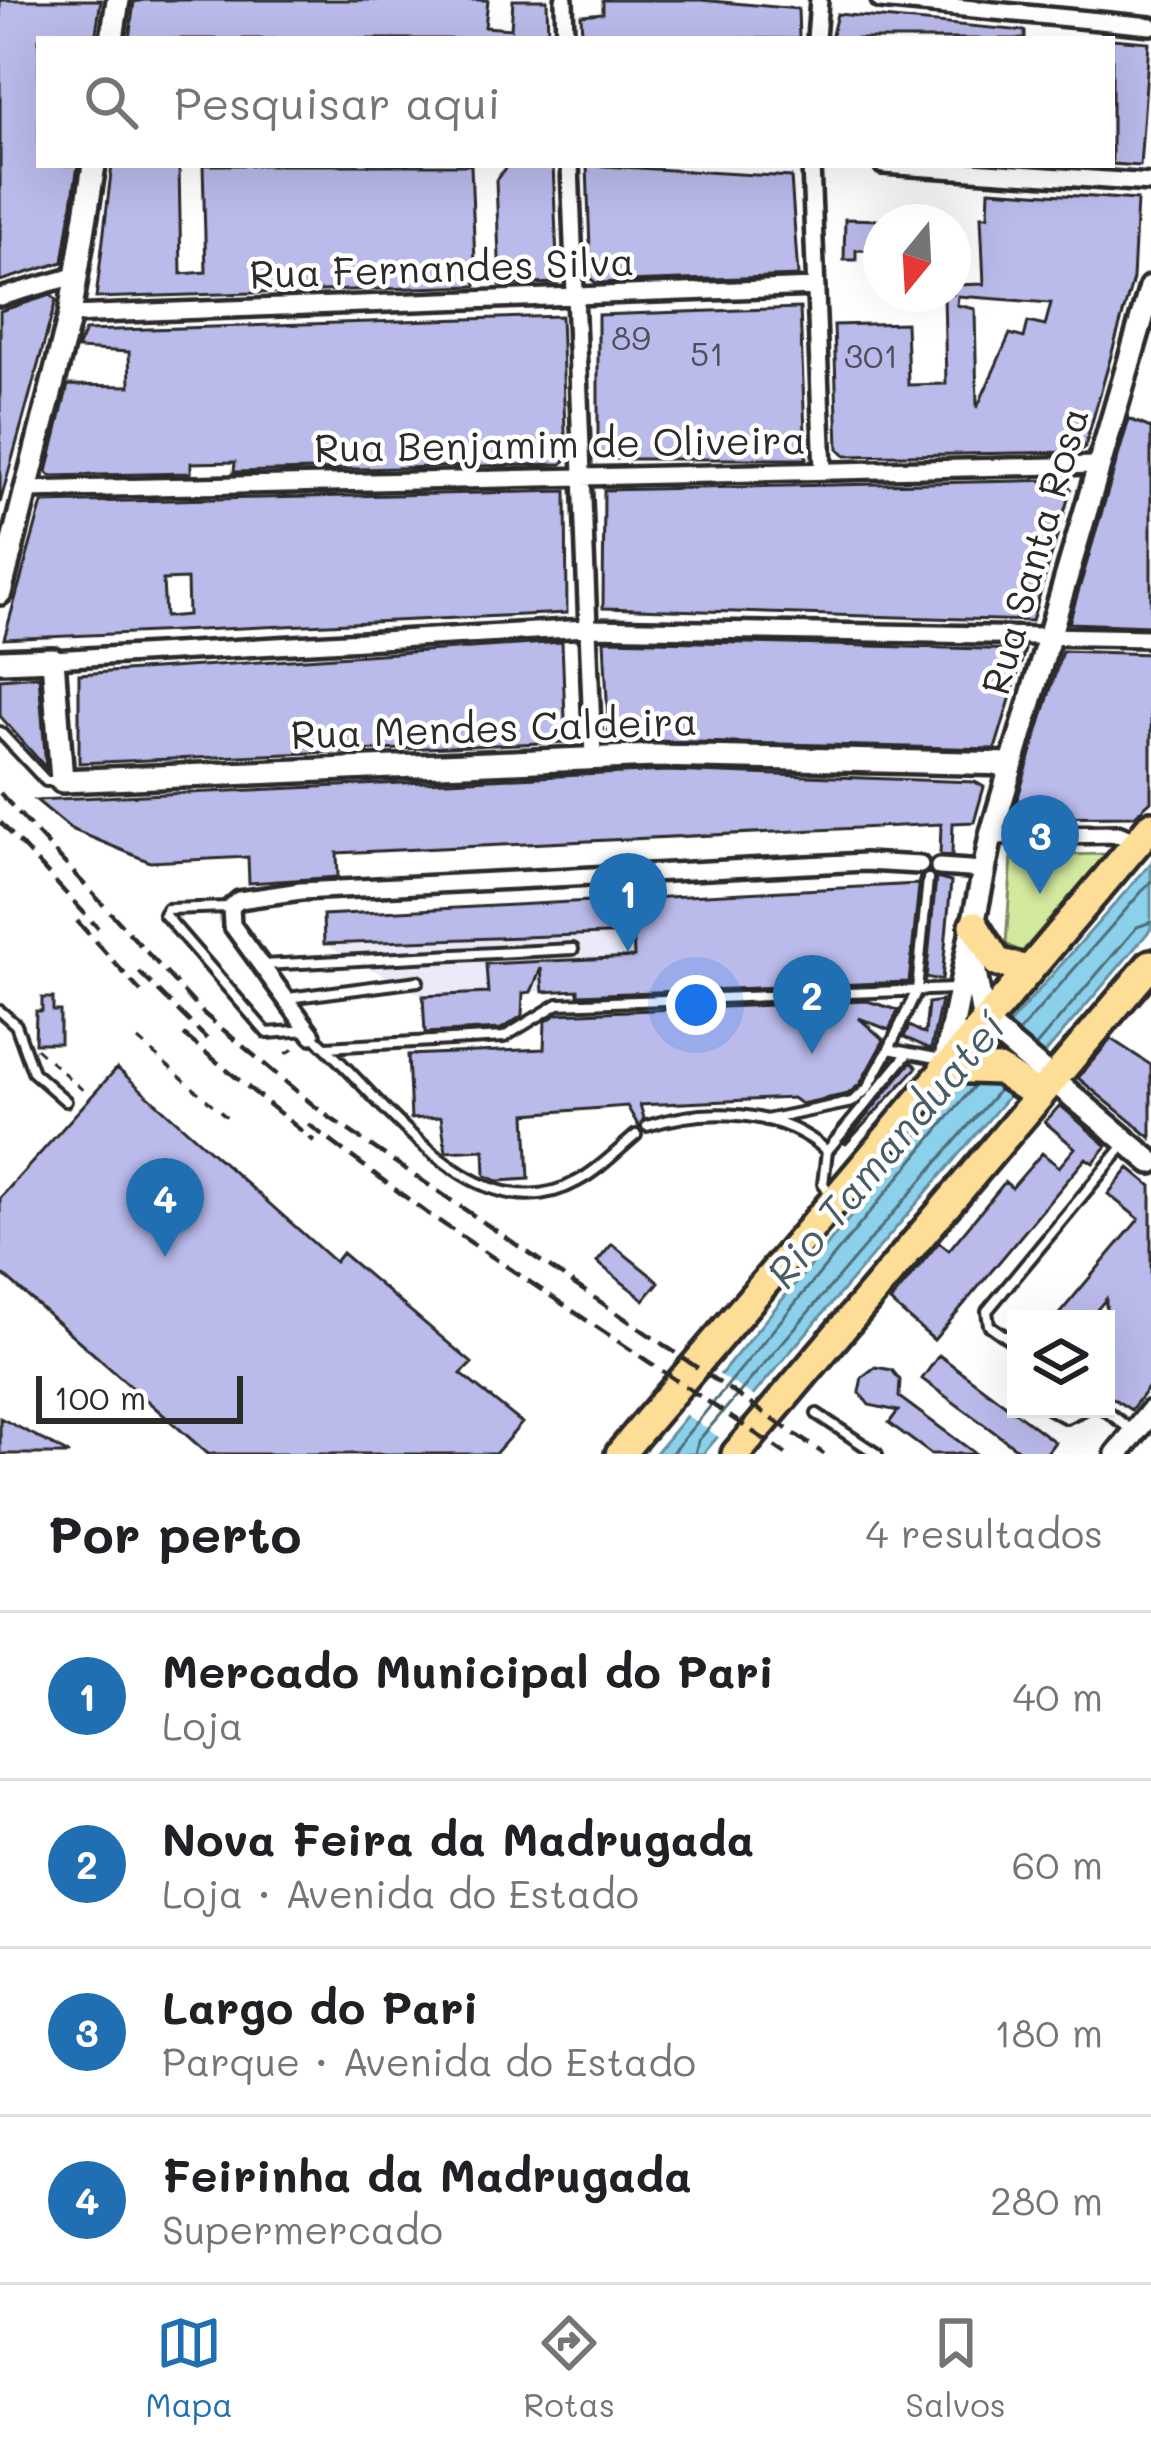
<!DOCTYPE html>
<html lang="pt">
<meta charset="utf-8">
<style>
:root{--surface:#fff;--page:#f6f6f6;--text:#202124;--muted:#757577;--line:#e0e0e0;--accent:#1f6fb2}
body{margin:0;font-family:Mali,sans-serif;background:var(--page);color:var(--text)}
.controls{position:absolute;right:36px;bottom:36px;display:grid;overflow:hidden;border-radius:0px;box-shadow:0 12px 48px #0002}
.controls button{width:108px;height:108px;display:grid;place-items:center;padding:0;border:0;border-bottom:3px solid var(--line);background:var(--surface);color:var(--text);font:60px sans-serif}
.compass{position:absolute;left:863px;top:204px;width:108px;height:108px;border-radius:50%;background:var(--surface);box-shadow:0 12px 48px #0002;rotate:198deg}
.scale{position:absolute;left:36px;bottom:30px;width:207px;box-sizing:border-box;padding-left:12px;border:6px solid #2b2b2b;border-top:0;font-size:33px;line-height:42px;white-space:nowrap;color:#2b2b2b;-webkit-text-stroke:9px #fff;paint-order:stroke}
.you{position:absolute;left:696px;top:1005px;width:42px;height:42px;margin:-30px;border:9px solid #fff;border-radius:50%;background:#1a73e8;box-shadow:0 0 0 18px #1a73e833}
.badge{display:grid;place-items:center;width:78px;height:78px;border-radius:50%;background:var(--accent);color:#fff;font-size:39px;font-weight:700}
.pin{position:absolute;translate:-50% -99px;filter:drop-shadow(0 3px 6px #0008)}
.pin::after{content:'';position:absolute;top:63px;width:42px;height:36px;background:inherit;clip-path:polygon(0 0,100% 0,50% 100%)}
.list{margin:0;padding:0;list-style:none}
h2{display:flex;justify-content:space-between;align-items:center;height:156px;margin:0;padding:0 48px;font-size:51px}
h2 small{font-size:39px;font-weight:400;color:var(--muted)}
.list li{display:grid;grid-template-columns:78px 1fr auto;gap:36px;align-items:center;box-sizing:border-box;height:168px;padding:0 48px;border-top:3px solid var(--line)}
.list b{display:block;font-size:45px;white-space:nowrap}
.list p{margin:0;font-size:39px;white-space:nowrap;color:var(--muted)}
.list em{font-size:39px;font-style:normal;color:var(--muted)}
.icon{flex:none;width:66px;height:66px;fill:none;stroke:currentColor;stroke-width:2;stroke-linecap:round;stroke-linejoin:round}
.map{position:relative;flex:none;width:1151px;height:1454px;overflow:hidden}
.search{position:absolute;background:var(--surface);box-shadow:0 12px 48px #0002;left:36px;right:36px;top:36px;height:132px;display:flex;align-items:center;gap:30px;box-sizing:border-box;padding:0 42px;border-radius:0px;color:var(--muted);font-size:45px}
.sheet{height:828px;background:var(--surface)}
nav{display:flex;justify-content:space-around;align-items:center;box-sizing:border-box;height:168px;border-top:3px solid var(--line);background:var(--surface);font-size:33px;color:var(--muted)}
nav a{display:grid;justify-items:center;gap:6px}
nav .on{color:var(--accent)}
.map>svg:first-child{display:block}
.built{fill:#eaeaf9}
.green{fill:#d2e99e;stroke:#7e8a64;stroke-width:3}
.water{fill:#8bd1ec;stroke:#658f9f;stroke-width:3}
.pier{fill:#fff}
.lines{fill:none;stroke-linecap:round;stroke-linejoin:round}
.shore{stroke:#516d78;stroke-width:3}
.building{fill:#babaeb;stroke:#2b2b2b;stroke-width:3;fill-rule:evenodd}
.lane-casing{stroke:#2b2b2b;stroke-width:16}
.street-casing{stroke:#2b2b2b;stroke-width:24}
.secondary-casing{stroke:#2b2b2b;stroke-width:30}
.highway-casing{stroke:#2b2b2b;stroke-width:36}
.path{stroke:#2b2b2b;stroke-width:3;stroke-dasharray:9 9;stroke-linecap:butt}
.lane{stroke:#fff;stroke-width:8}
.street{stroke:#fff;stroke-width:15}
.secondary{stroke:#fff;stroke-width:21}
.highway{stroke:#fedd96;stroke-width:27}
.rail{stroke:#2b2b2b;stroke-width:4.5;stroke-dasharray:18 9;stroke-linecap:butt}
.labels{text-anchor:middle;stroke-width:9;stroke-linejoin:round;paint-order:stroke}
.number-label{font-size:33px;fill:#4f4f5b}
.street-label{font-size:39px;fill:#2b2b2b;stroke:#fff}
.water-label{font-size:42px;font-style:italic;fill:#485d65;stroke:#fff}
</style>
<div class="map">
<svg width="1151" height="1454" viewBox="0 0 1151 1454">
<rect width="100%" height="100%" fill="#fff"/>
<filter id="ink" filterUnits="userSpaceOnUse"><feTurbulence type="fractalNoise" baseFrequency=".00833" numOctaves="2"/><feDisplacementMap in="SourceGraphic" scale="24" xChannelSelector="R" yChannelSelector="G"/><feConvolveMatrix kernelMatrix="1 2 1 2 8 2 1 2 1" color-interpolation-filters="sRGB"/></filter>
<g filter="url(#ink)">
<path class="built" d="M919,884L918,959L912,983L513,992V1024L425,1033L423,996L324,944L323,915Z"/>
<path class="green" d="M1107,854L1022,952L1006,944L1012,856Z"/>
<path class="water" d="M1151,863V929L1105,983L703,1454H655L1015,1017Z"/>
<path class="pier" d="M715,1372L758,1399L723,1440L682,1412Z"/>
<g class="lines">
<path class="shore" d="M1018,1033L1151,881
M1035,1047L1137,927L1151,922
M671,1454L974,1086
M695,1454L698,1441L999,1090"/>
</g>
<path class="building" d="M0,0H101L95,39H39V165H78L63,262L0,281Z
M144,0H488L485,27L511,29L513,0H547L548,39H129L134,2Z
M603,0H701L798,9L799,39L582,36L581,15L603,13Z
M837,14L1025,31V39H831Z
M1112,39L1149,42L1140,166L1112,164Z
M112,165H179L181,274L206,272L203,165H471L476,286L96,298Z
M508,165H553L558,283L500,285L496,180Z
M587,165L791,177L798,276L596,283L591,279Z
M989,190L1137,200L1133,279L1085,447L1079,452L845,456L838,449L834,325L906,323L908,385L946,384L944,294H953V285L984,284L981,216H988ZM958,296L1051,303L1045,326L1028,322L1024,338L1010,334L977,408L975,309L957,305Z
M845,219L881,220V251L856,250V260H844Z
M51,295L56,300L0,503V311Z
M800,308L806,459H598V315Z
M561,316L566,459L562,464L234,472L235,462L191,463V473L51,476L47,472L68,385L130,386L129,352L77,349L85,331Z
M1129,419L1151,428V626L1069,623Z
M1064,480L1071,489L1032,621L603,608L604,490Z
M566,491L567,613L4,639L42,503ZM187,579L188,615L165,617L163,580Z
M604,640L748,643L1025,650L995,749L609,740Z
M562,642L566,742L79,763V674Z
M1062,651L1151,654V801L1134,816L1012,817Z
M39,676L46,768L0,716V679Z
M667,771L975,782L984,787L974,822L953,823L952,856L940,855L941,824L337,853L338,877L249,883L248,857L150,862L71,829L36,800Z
M920,877L909,982L578,995V990L543,992L541,968L531,992L523,993L522,1016L501,1029L425,1033L423,996L488,993L486,964L634,957L633,933L324,944L323,915L918,884Z
M936,878L951,882L942,980L926,978Z
M42,998H53V1011H60V1043H35L36,1011H42Z
M867,1001L898,1010L889,1030L859,1018L884,1040L860,1084L848,1094L801,1104L793,1098L640,1105L644,1118L639,1127L627,1106L526,1114L529,1179L498,1181L485,1175L484,1150L446,1152L441,1117L411,1119L408,1055L544,1049L545,1022L557,1014Z
M941,1001L931,1049L904,1037L909,1026L925,1034L928,1003Z
M1111,1039L1151,1065V1138L1078,1078Z
M911,1062L917,1067L846,1144L844,1143Z
M117,1068L335,1262L342,1253L472,1363L461,1374L522,1423L495,1454H208L0,1272V1198Z
M1060,1105L1107,1146L1093,1163L1086,1158L934,1340L890,1302L939,1242L949,1250L1005,1182L1012,1188L1042,1153L1059,1167L1075,1148L1045,1122Z
M1129,1168L1151,1186V1384L1131,1410L1106,1394V1299L1089,1319H1055L1139,1219L1108,1194Z
M612,1244L659,1282L644,1300L597,1262Z
M939,1355L1055,1442L1046,1454H1024L922,1379Z
M875,1367L892,1370L900,1380L899,1397L976,1454H931L889,1423L898,1411L869,1405L859,1392L862,1377Z
M0,1418L36,1436L69,1454H0Z"/>
<g class="lines">
<g class="lane-casing">
<path id="lane" d="M0,732L46,781H61
M229,907L167,909L164,914L267,1033L308,1030
M263,965L573,949
M288,998L418,981
M0,1011L16,1025L33,1072L66,1101
M313,1036C381,1094 473,1240 578,1181C599,1170 618,1150 636,1135
M326,1047L504,1037L558,1004L954,989
M889,1049L917,990L928,879
M766,1120L852,1102L867,1089L889,1049L941,1059
M647,1126C704,1107 779,1108 827,1151L823,1184L833,1197
M827,1151L908,1053
M1016,1344L989,1325L987,1311L1126,1143
M1049,1409L1066,1418L1085,1409
M1104,1409L1131,1430
M817,1414L877,1454"/>
</g>
<g class="street-casing">
<path id="street" d="M564,0L565,39
M880,0L1151,26
M816,39L819,0
M570,165L593,757
M811,165L823,471
M883,165L1151,183
M0,297L78,275
M70,315L816,287
M26,490L1096,465
M53,659L587,628L1151,638
M991,836L1118,834L1137,842
M939,867L984,870
M312,1035L232,925L231,907L239,900L301,891L865,862L920,865"/>
</g>
<g class="secondary-casing">
<path id="secondary" d="M112,39L118,0
M0,593L70,315L94,165
M0,661L53,659L62,781L655,756L1012,764
M974,967L984,1022L1151,1162
M944,1068L991,836L1151,287
M1117,1454L1151,1412"/>
</g>
<g class="highway-casing">
<path id="highway" d="M974,925L997,962L1028,970
M944,1068L999,1070L1039,1096
M620,1454L1151,826
M736,1454L1151,964"/>
</g>
<path class="path" d="M138,1040L229,1119
M36,1048L84,1091
M286,1054L299,1045"/>
<use href="#lane" class="lane"/>
<use href="#street" class="street"/>
<use href="#secondary" class="secondary"/>
<use href="#highway" class="highway"/>
<path class="rail" d="M0,793L203,1013L323,1113L824,1454
M0,822L98,928
M77,921L141,992
M139,972L207,1039
M184,1035L314,1141
M308,1124L427,1213L786,1454"/>
</g>
</g>
<g class="labels">
<g class="number-label">
<text x="631" y="350">89</text>
<text x="707" y="366">51</text>
<text x="871" y="368">301</text>
</g>
<g class="street-label">
<text transform="translate(442 268) rotate(-2)" y="14">Rua Fernandes Silva</text>
<text transform="translate(560 444) rotate(-1)" y="14">Rua Benjamim de Oliveira</text>
<text transform="translate(1035 551) rotate(-74)" y="14">Rua Santa Rosa</text>
<text transform="translate(494 728) rotate(-2)" y="14">Rua Mendes Caldeira</text>
</g>
<g class="water-label">
<text transform="translate(886 1150) rotate(-50)" y="15">Rio Tamanduateí</text>
</g>
</g>
</svg>
<div class="controls">
<button><svg class="icon" aria-label="layers" viewBox="0 0 24 24"><path d="M12 4l9 5-9 5-9-5zM3 14l9 5 9-5"/></svg></button>
</div>
<svg class="compass" viewBox="-18 -18 36 36"><path d="M0-13l5 13h-10z" fill="#e53935"/><path d="M0 13l5-13h-10z" fill="#757577"/></svg>
<div class="scale">100 m</div>
<div class="you"></div>
<div class="pin badge" style="left:628px;top:952px">1</div>
<div class="pin badge" style="left:812px;top:1054px">2</div>
<div class="pin badge" style="left:1040px;top:894px">3</div>
<div class="pin badge" style="left:165px;top:1257px">4</div>
<div class="search"><svg class="icon" aria-label="search" viewBox="0 0 24 24"><circle cx="10" cy="10" r="6"/><path d="M15 15l6 6"/></svg>Pesquisar aqui</div>
</div>
<section class="sheet">
<h2>Por perto<small>4 resultados</small></h2>
<ul class="list">
<li><span class="badge">1</span><div><b>Mercado Municipal do Pari</b><p>Loja</p></div><em>40 m</em></li>
<li><span class="badge">2</span><div><b>Nova Feira da Madrugada</b><p>Loja · Avenida do Estado</p></div><em>60 m</em></li>
<li><span class="badge">3</span><div><b>Largo do Pari</b><p>Parque · Avenida do Estado</p></div><em>180 m</em></li>
<li><span class="badge">4</span><div><b>Feirinha da Madrugada</b><p>Supermercado</p></div><em>280 m</em></li>
</ul>
</section>
<nav>
<a class="on"><svg class="icon" aria-label="map" viewBox="0 0 24 24"><path d="M3 6l6-2 6 2 6-2v14l-6 2-6-2-6 2zM9 4v14M15 6v14"/></svg>Mapa</a>
<a><svg class="icon" aria-label="directions" viewBox="0 0 24 24"><path d="M12 3l9 9-9 9-9-9zM9 14v-3h6M13 9l2 2-2 2"/></svg>Rotas</a>
<a><svg class="icon" aria-label="saved" viewBox="0 0 24 24"><path d="M7 4h10v16l-5-4-5 4z"/></svg>Salvos</a>
</nav>
